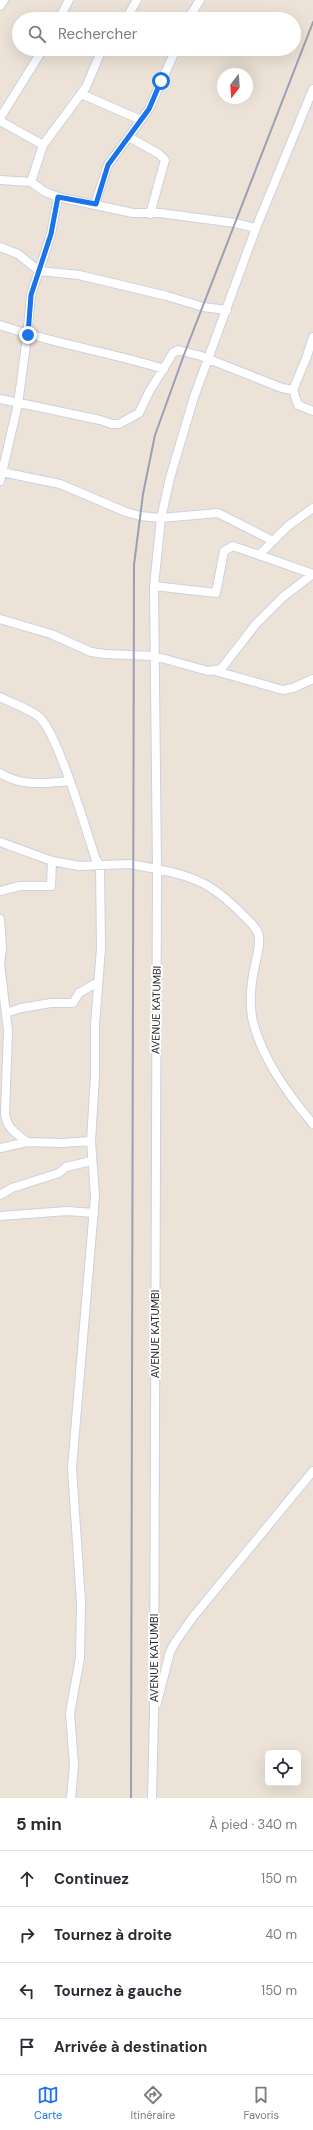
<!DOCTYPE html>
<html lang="fr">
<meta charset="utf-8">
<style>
:root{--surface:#fff;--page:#f2f2f3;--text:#2b2b33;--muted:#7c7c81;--line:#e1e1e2;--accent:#1a73e8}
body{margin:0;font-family:"DM Sans",sans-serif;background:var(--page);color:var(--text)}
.controls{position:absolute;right:12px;bottom:12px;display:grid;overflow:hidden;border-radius:6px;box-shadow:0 4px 16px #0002}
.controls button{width:36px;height:36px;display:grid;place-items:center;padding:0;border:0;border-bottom:1px solid var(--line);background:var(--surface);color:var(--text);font:20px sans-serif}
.compass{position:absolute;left:217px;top:68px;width:36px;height:36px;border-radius:50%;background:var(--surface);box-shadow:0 4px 16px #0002;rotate:197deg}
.stop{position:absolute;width:12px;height:12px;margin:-9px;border:3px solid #1a73e8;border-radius:50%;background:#fff}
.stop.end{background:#1a73e8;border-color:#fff;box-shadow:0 1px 4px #0008}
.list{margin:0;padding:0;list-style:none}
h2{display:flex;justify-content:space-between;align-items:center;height:52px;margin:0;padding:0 16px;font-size:17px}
h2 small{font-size:13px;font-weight:400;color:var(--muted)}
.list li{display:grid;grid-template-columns:26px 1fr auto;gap:12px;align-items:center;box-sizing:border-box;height:56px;padding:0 16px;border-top:1px solid var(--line)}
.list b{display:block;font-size:15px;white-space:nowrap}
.list em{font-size:13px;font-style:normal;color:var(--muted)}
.icon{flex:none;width:22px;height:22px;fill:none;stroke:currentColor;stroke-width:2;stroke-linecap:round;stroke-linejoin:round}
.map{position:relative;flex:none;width:313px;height:1798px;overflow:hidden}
.search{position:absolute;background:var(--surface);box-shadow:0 4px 16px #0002;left:12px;right:12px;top:12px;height:44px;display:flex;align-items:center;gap:10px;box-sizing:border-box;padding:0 14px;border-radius:22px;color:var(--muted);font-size:15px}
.sheet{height:276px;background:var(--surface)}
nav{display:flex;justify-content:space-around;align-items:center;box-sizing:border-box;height:56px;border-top:1px solid var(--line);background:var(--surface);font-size:11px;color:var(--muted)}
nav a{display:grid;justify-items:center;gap:2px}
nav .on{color:var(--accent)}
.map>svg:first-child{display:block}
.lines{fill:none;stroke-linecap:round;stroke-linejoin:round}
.minor-casing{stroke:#ccd1e3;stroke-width:10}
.minor{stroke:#fff;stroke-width:8}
.rail{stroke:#9a9fb4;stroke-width:2}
.route{stroke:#1a73e8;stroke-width:5}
.labels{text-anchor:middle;stroke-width:4;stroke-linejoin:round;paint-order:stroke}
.street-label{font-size:11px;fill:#282828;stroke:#fff}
</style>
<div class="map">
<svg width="313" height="1798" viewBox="0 0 313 1798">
<rect width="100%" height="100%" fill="#ece2d7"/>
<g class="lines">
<g class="minor-casing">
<path id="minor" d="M0,6L4,0
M59,19L69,0
M126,19L137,0
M188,19L200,0
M313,89L256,228L194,397L170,478L161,518L154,586L157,869C198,877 215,886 244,916C249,921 259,929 259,938C260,946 257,956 255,965C251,983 249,1004 253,1022C263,1060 288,1094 313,1124
M81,94L141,120
M0,118L43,49
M0,121L43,145L31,182L45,192L58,197L51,234L31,295L27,337L18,404L0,481
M129,137L159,154L165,160L150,214
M43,145L86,87L102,49
M0,180L31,182
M58,197L133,213H160L235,223L256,228
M95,204L108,165L149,109L176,49
M0,247L18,254L39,271L79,275L167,296L203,307L227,310
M0,325C54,344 110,352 164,369
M293,390L298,405L313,411
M0,399L100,420L112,424H119L139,413L149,392L173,353L178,350L201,356L282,388L293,390L307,356L313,337
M2,472L60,484L126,512L140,516L161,518L218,513L273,541
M259,555L288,526L313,508
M154,586L216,593L224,551L233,546L313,574
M0,619L51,634L91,652L105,654L154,656L208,671L221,669L256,624L283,597L313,574
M215,671L283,690L293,688L313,679
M0,697C12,703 27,708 38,716C57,730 87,833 96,860L100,865L101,948L95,1025V1075L91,1141L95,1196L72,1468L81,1602L80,1658L70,1713L74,1765L71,1798
M0,773C22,787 45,783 70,781
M0,842L52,861L79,866L129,864L157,869L154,1713L152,1798
M0,891L20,886H51L52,861
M0,919L2,947L0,964L8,1031L5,1114C7,1129 16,1133 27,1142
M6,1013L21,1008L51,1003H73L79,993L98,982
M0,1148L27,1142L63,1143L91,1141
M0,1195L12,1188L59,1173L66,1167L92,1161
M0,1216L67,1211L94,1213
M157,1703L170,1652L176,1641L193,1617L313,1471"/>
</g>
<use href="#minor" class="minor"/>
<path class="rail" d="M131,1798L134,565L143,494L155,435L185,352L313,22"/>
</g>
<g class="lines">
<path class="route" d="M28,335L31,295L51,234L58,197L96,204L108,165L149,109L161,81"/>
</g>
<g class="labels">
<g class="street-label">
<text transform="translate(156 1010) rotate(-89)" y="4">AVENUE KATUMBI</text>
<text transform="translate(155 1334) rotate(-90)" y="4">AVENUE KATUMBI</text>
<text transform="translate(154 1658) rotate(-90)" y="4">AVENUE KATUMBI</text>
</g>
</g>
</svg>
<div class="controls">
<button><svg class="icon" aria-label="locate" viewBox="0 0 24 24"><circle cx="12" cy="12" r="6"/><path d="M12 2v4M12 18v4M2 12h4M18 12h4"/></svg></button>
</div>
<svg class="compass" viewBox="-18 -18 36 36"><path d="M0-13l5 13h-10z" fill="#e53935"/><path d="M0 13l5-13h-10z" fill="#7c7c81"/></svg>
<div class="stop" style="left:161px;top:81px"></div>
<div class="stop end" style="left:28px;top:335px"></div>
<div class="search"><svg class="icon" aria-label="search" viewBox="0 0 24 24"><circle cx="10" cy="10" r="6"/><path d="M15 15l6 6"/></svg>Rechercher</div>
</div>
<section class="sheet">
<h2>5 min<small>À pied · 340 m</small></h2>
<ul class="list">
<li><svg class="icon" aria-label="ahead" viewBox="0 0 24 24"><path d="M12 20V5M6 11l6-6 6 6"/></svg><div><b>Continuez</b></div><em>150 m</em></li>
<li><svg class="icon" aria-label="right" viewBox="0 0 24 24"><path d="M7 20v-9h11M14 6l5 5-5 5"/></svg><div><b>Tournez à droite</b></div><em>40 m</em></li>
<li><svg class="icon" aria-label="left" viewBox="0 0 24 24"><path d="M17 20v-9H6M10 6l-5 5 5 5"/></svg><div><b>Tournez à gauche</b></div><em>150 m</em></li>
<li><svg class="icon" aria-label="arrive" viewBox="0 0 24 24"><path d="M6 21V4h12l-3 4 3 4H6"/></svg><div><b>Arrivée à destination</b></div></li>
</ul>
</section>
<nav>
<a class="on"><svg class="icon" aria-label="map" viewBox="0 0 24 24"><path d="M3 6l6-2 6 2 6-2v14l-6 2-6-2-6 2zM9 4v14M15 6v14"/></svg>Carte</a>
<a><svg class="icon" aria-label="directions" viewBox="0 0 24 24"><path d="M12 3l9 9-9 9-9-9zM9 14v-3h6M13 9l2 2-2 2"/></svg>Itinéraire</a>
<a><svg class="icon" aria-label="saved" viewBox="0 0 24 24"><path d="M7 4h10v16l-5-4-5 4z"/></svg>Favoris</a>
</nav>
